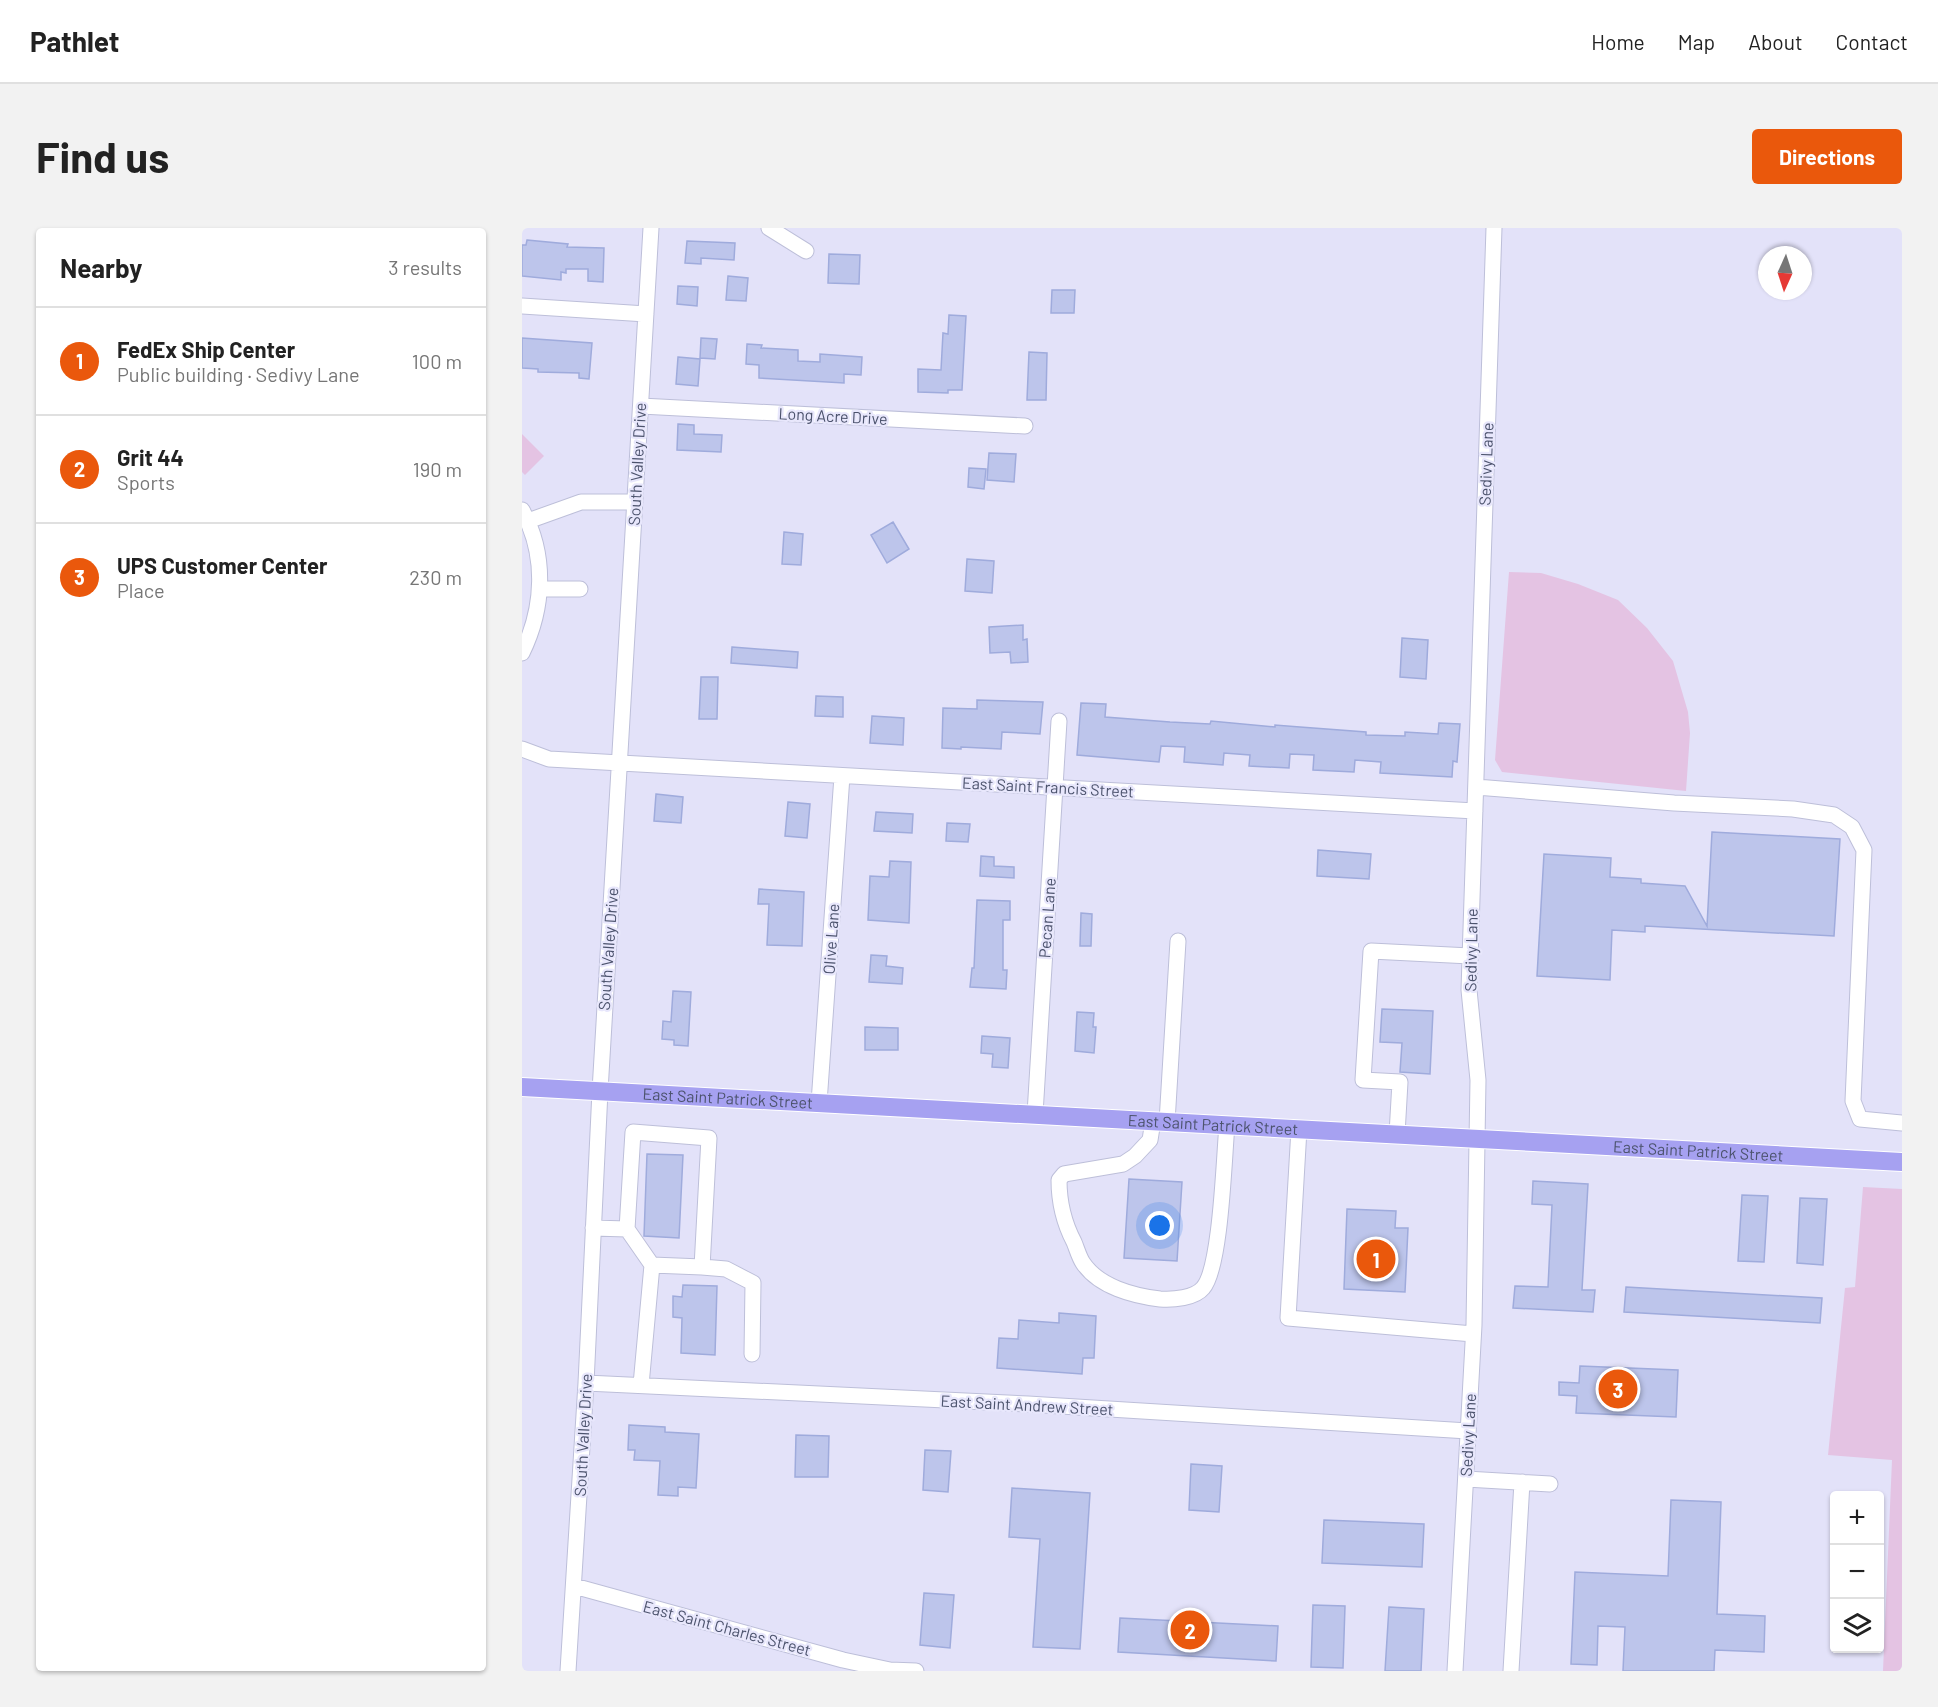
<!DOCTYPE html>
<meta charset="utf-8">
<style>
:root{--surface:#fff;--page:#f2f2f2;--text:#222;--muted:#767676;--line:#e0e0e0;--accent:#ea580c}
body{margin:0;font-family:Barlow,sans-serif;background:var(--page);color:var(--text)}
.controls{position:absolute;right:18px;bottom:18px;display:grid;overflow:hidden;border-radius:6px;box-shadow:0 2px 4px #0004}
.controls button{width:54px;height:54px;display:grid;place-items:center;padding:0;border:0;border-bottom:2px solid var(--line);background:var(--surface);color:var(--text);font:30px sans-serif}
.compass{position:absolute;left:1236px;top:18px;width:54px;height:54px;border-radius:50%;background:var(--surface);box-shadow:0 2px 4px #0004;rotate:183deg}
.you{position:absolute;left:638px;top:998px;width:21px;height:21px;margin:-15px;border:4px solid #fff;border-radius:50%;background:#1a73e8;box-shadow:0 0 0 9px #1a73e833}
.badge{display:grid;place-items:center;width:39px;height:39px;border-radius:50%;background:var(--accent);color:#fff;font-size:20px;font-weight:700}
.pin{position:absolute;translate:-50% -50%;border:3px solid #fff;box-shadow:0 2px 6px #0006}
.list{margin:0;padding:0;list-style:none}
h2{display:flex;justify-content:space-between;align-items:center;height:78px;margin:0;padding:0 24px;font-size:26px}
h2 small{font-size:20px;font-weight:400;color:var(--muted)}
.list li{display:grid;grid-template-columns:39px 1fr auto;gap:18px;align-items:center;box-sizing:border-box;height:108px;padding:0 24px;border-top:2px solid var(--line)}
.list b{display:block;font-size:22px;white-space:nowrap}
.list p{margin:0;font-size:20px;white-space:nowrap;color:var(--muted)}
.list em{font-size:20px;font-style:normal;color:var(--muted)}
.icon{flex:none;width:33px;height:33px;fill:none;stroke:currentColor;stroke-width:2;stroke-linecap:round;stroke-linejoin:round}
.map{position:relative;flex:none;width:1380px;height:1443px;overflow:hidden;border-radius:6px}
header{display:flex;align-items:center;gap:36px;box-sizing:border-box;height:84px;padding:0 30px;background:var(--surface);border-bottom:2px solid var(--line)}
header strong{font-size:28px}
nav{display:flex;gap:33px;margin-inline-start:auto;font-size:21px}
.intro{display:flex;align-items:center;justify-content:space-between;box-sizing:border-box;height:144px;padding:0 36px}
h1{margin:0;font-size:42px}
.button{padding:15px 27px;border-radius:6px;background:var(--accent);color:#fff;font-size:21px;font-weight:700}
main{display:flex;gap:36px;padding:0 36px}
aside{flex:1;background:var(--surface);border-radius:6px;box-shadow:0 2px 4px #0004}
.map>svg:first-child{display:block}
.green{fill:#e4c3e3}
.building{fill:#bdc5eb;stroke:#9fabdc;stroke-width:1.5}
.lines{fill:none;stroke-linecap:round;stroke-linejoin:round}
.minor-casing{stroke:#bdbfd9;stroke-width:17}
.major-casing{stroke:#fff;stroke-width:20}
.minor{stroke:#fff;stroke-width:15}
.major{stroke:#a6a1f1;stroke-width:18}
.labels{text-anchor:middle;stroke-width:4.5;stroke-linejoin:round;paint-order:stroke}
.street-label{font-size:16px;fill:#4c536d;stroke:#e8e7fc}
</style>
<header>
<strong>Pathlet</strong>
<nav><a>Home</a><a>Map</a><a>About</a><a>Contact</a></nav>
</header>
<div class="intro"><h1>Find us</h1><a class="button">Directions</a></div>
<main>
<aside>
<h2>Nearby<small>3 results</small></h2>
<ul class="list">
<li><span class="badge">1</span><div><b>FedEx Ship Center</b><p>Public building · Sedivy Lane</p></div><em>100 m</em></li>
<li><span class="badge">2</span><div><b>Grit 44</b><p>Sports</p></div><em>190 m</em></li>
<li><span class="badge">3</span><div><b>UPS Customer Center</b><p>Place</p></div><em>230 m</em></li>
</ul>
</aside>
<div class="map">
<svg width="1380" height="1443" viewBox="0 0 1380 1443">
<rect width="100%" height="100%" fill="#e3e2f9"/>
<path class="green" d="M0,206L22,228L3,247L0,244Z
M987,344L1019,345L1056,356L1096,372L1125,400L1151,433L1166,484L1168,505L1164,563L980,544L973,532Z
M1341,959L1380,961V1443H1361L1370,1232L1306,1227L1323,1060L1333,1059Z"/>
<path class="building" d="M5,12L46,16L45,19L82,20L81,54L66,53V41H44V45L39,44V52L0,48V17H4Z
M165,13L213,15L212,32L179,30V36L163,35Z
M307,26L338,27L337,56L306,55Z
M206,48L226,50L224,73L204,72Z
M156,58L176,59L175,78L155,76Z
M530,62H553L552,85H529Z
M427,87L444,88L440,162H426V165L396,164V141L419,142L421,105L426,106Z
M0,110L70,115L67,151L57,150V145L16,144V141L0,140Z
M179,110L195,111L193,131L178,130Z
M225,116L240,117L239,120L276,122V133L298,134V126L340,129L339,147L322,146V155L237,150V137L224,136Z
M507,124L525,125L524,172H505Z
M156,129L178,131L176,158L154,156Z
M156,196L172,197V206L200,207L199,224L155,222Z
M467,225L494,226L492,254L465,252Z
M447,240L464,241L462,261L446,259Z
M371,294L387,321L365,335L349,307Z
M262,304L281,306L279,337L260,336Z
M445,331L472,333L470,365L443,363Z
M501,397V412L505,411L506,434L489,435L488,424L468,425L467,399Z
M880,410L906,412L904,451L878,449Z
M210,419L276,424L275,440L209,435Z
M179,449H196L195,491H177Z
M294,468L321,469V489L293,488Z
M455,472L521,474L518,506L480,504L479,521L439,519V521L420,520L421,480L455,481Z
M559,475L584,476L583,489L648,494L688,496L689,493L753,499V497L778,499L844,504V507L883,508V504L916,506L917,495L938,496L935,534L931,533L930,549L858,545L859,534L833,532L832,544L791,542L792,527L768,526L767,540L727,538L728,527L702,525L701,537L662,534L663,519L639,518L637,534L555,527Z
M350,488L382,490L381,517L348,515Z
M134,566L161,569L159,595L132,593Z
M266,574L288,576L285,610L263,608Z
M354,584L391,586L390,605L352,603Z
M425,595L448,596L446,614L424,613Z
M1190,604L1318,611L1312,708L1123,698V704L1090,702L1088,752L1015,748L1022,626L1089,630L1088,649L1119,651V655L1163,658L1185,698Z
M796,622L849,626L847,651L795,648Z
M459,628L472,629V638L492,639V650L458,648Z
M368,633L389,634L387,695L346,692L348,648L367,649Z
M237,661L282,664L280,718L245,717L247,676H236Z
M455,672L488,673V692H481V742H485L484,761L448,759L450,740H452Z
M559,685L570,686L569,718H558Z
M349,727L365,728L364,738L381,740L380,756L347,754Z
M151,763L169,764L166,818L152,817V812L140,811L141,793L149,794Z
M860,781L911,783L908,846L878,844L880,815L858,814Z
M555,784L572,785L571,799H574L572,825L553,823Z
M343,799L376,800V822H343Z
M460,808L488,810L486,840L470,839L471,826L459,825Z
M125,926L161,927L157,1010L122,1008Z
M607,951L660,954L655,1033L602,1030Z
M1011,953L1066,956L1060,1062H1073L1071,1084L991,1080L993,1058L1026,1059L1030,977L1010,976Z
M1220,967L1246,968L1242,1034L1216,1033Z
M1278,970L1305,971L1301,1037L1275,1035Z
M825,981L874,983L873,1000H886L883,1064L822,1061Z
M161,1057L195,1058L193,1127L159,1125L160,1090L151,1089V1068L160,1069Z
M1104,1059L1300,1070L1298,1095L1102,1084Z
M537,1085L574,1088L572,1130H561L560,1146L475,1140L477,1110L496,1111L497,1092L537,1095Z
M1058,1138L1156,1142L1154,1189L1054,1185L1055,1168L1037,1167V1154L1057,1155Z
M107,1197L143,1199V1204L177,1206L174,1260L156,1259V1268L136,1267L138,1233L112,1232L113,1222H106Z
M274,1207L307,1208L306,1249H273Z
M403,1222L429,1223L426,1264L401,1262Z
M669,1236L700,1238L697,1284L667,1282Z
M490,1260L568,1265L558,1421L511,1419L518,1311L487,1309Z
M1149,1272L1199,1274L1195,1386L1243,1388L1242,1424L1193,1422L1192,1443H1101L1103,1399L1076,1398L1075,1437L1049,1436L1053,1344L1146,1348Z
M802,1292L902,1296L900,1339L800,1335Z
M402,1365L432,1367L428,1420L398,1417Z
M791,1377L823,1378L821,1440L789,1439Z
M867,1379L902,1381L899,1443H863Z
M598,1390L756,1398L754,1433L596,1424Z"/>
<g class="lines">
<g class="minor-casing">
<path id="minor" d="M247,0L284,23
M0,78L124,86
M119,178L503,198
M0,282C25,327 22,380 0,425
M6,293L59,274H113
M18,361H58
M0,521L27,531L953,583
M954,559L1152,575L1271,581L1312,587L1330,599L1342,622L1331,873L1338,891L1380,895
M297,875L320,548
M513,886L537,493
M631,893L628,912L613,928L601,936L542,946L537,952C537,974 542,995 552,1014C555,1021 557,1029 561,1035C577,1059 612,1068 638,1071C651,1072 673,1070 681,1060C699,1040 702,928 705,897
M645,894L656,713
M777,901L766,1090L951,1106
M875,906L878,854L841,852L849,723L948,728
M71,1000L105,1001L130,1037L119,1157
M105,1001L111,904L187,910L180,1039L130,1037
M180,1039L204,1041L231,1055L230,1126
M64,1155L506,1176L946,1203
M944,1251L1028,1256
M52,1358L321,1432L368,1442L394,1443
M46,1443L64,1155L78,863L129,0
M933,1443L952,1097L956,852L947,762L972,0
M989,1443L1000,1254"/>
</g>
<g class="major-casing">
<g id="major">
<path id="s1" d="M0,859L1380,934"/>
</g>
</g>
<use href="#minor" class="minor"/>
<use href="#major" class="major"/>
</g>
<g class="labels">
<g class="street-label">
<text transform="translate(311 188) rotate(3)" y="6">Long Acre Drive</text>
<text transform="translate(115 236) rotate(-87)" y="6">South Valley Drive</text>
<text transform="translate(964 236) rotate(-88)" y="6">Sedivy Lane</text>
<text transform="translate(526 559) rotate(3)" y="6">East Saint Francis Street</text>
<text transform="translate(525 690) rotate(-86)" y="6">Pecan Lane</text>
<text transform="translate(309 711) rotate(-86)" y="6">Olive Lane</text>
<text transform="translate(86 721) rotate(-86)" y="6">South Valley Drive</text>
<text transform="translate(949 722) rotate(-89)" y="6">Sedivy Lane</text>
<text dy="6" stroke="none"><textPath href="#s1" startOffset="206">East Saint Patrick Street</textPath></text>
<text dy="6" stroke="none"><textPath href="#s1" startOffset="692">East Saint Patrick Street</textPath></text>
<text dy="6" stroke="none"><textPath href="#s1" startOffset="1178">East Saint Patrick Street</textPath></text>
<text transform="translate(505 1177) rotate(3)" y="6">East Saint Andrew Street</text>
<text transform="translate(61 1207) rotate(-87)" y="6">South Valley Drive</text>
<text transform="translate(946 1207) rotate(-87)" y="6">Sedivy Lane</text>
<text transform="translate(205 1400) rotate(15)" y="6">East Saint Charles Street</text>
</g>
</g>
</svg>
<div class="controls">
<button>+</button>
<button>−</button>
<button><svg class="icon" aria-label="layers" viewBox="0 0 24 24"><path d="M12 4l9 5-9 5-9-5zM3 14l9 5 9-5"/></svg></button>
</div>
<svg class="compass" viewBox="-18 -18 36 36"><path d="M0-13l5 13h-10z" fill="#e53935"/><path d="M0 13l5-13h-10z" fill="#767676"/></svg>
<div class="you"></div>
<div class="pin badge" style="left:854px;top:1031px">1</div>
<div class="pin badge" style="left:668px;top:1402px">2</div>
<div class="pin badge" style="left:1096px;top:1161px">3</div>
</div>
</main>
